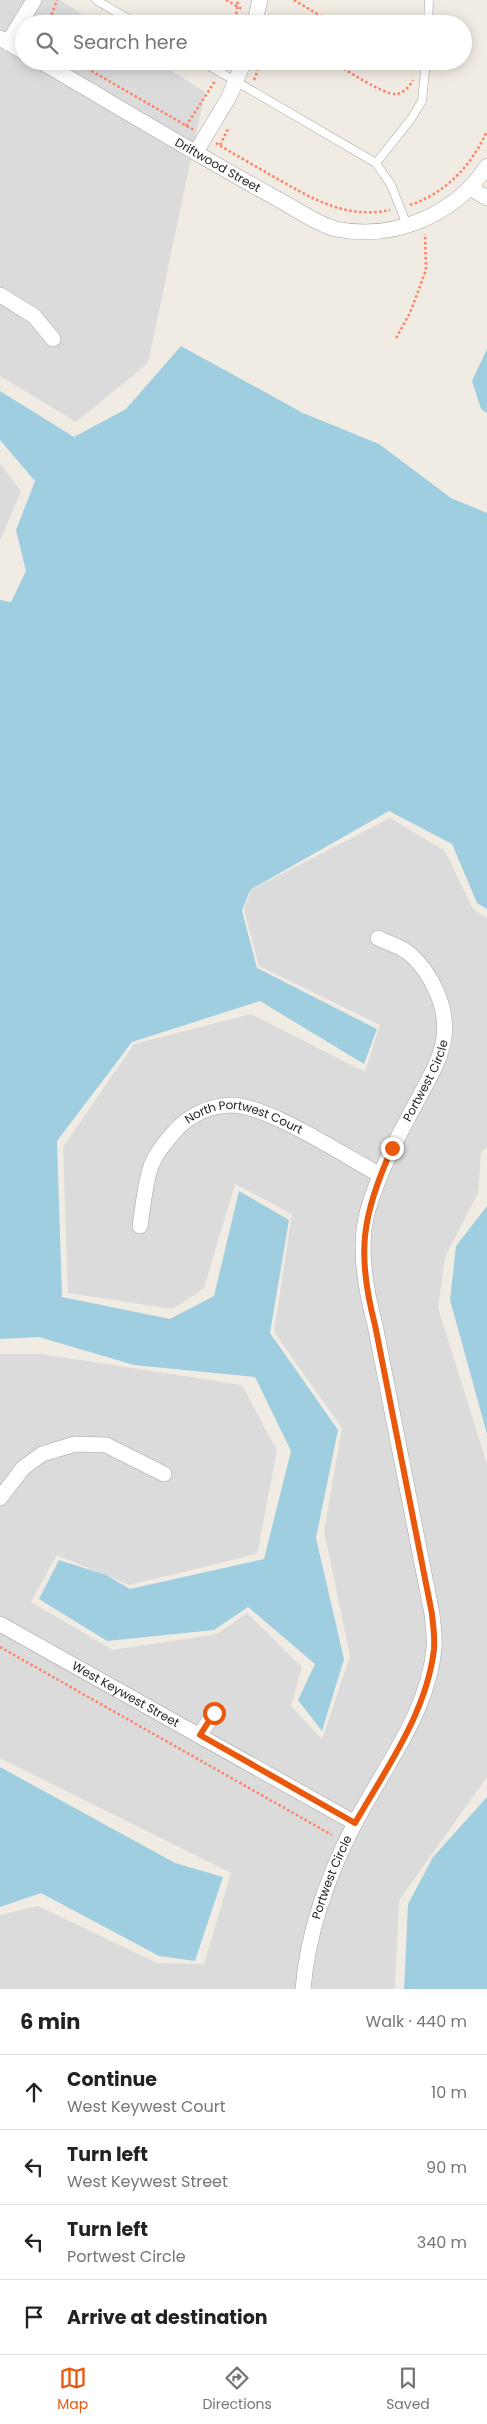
<!DOCTYPE html>
<meta charset="utf-8">
<style>
:root{--surface:#fff;--page:#f6f6f6;--text:#222;--muted:#767676;--line:#e0e0e0;--accent:#ea580c}
body{margin:0;font-family:Poppins,sans-serif;background:var(--page);color:var(--text)}
.stop{position:absolute;width:15px;height:15px;margin:-11px;border:4px solid #ea580c;border-radius:50%;background:#fff}
.stop.end{background:#ea580c;border-color:#fff;box-shadow:0 1px 5px #0008}
.list{margin:0;padding:0;list-style:none}
h2{display:flex;justify-content:space-between;align-items:center;height:65px;margin:0;padding:0 20px;font-size:21px}
h2 small{font-size:16px;font-weight:400;color:var(--muted)}
.list li{display:grid;grid-template-columns:32px 1fr auto;gap:15px;align-items:center;box-sizing:border-box;height:75px;padding:0 20px;border-top:1px solid var(--line)}
.list b{display:block;font-size:19px;white-space:nowrap}
.list p{margin:0;font-size:16px;white-space:nowrap;color:var(--muted)}
.list em{font-size:16px;font-style:normal;color:var(--muted)}
.icon{flex:none;width:28px;height:28px;fill:none;stroke:currentColor;stroke-width:2;stroke-linecap:round;stroke-linejoin:round}
.map{position:relative;flex:none;width:487px;height:1989px;overflow:hidden}
.search{position:absolute;background:var(--surface);box-shadow:0 2px 12px #0003;left:15px;right:15px;top:15px;height:55px;display:flex;align-items:center;gap:12px;box-sizing:border-box;padding:0 18px;border-radius:28px;color:var(--muted);font-size:19px}
.sheet{height:365px;background:var(--surface)}
nav{display:flex;justify-content:space-around;align-items:center;box-sizing:border-box;height:70px;border-top:1px solid var(--line);background:var(--surface);font-size:14px;color:var(--muted)}
nav a{display:grid;justify-items:center;gap:2px}
nav .on{color:var(--accent)}
.map>svg:first-child{display:block}
.residential{fill:#dcdbdb}
.water{fill:#a0cee1}
.lines{fill:none;stroke-linecap:round;stroke-linejoin:round}
.service-casing{stroke:#a5a5a5;stroke-width:9}
.minor-casing{stroke:#a5a5a5;stroke-width:16}
.path{stroke:#ff8065;stroke-width:2.5;stroke-dasharray:2.5 2.5;stroke-linecap:butt}
.service{stroke:#fff;stroke-width:8}
.minor{stroke:#fff;stroke-width:15}
.route{stroke:#ea580c;stroke-width:6}
.labels{text-anchor:middle;stroke-width:4.5;stroke-linejoin:round;paint-order:stroke}
.street-label{font-size:12px;fill:#1e1e1e;stroke:#fff}
</style>
<div class="map">
<svg width="487" height="1989" viewBox="0 0 487 1989">
<rect width="100%" height="100%" fill="#f0ece3"/>
<path class="residential" d="M0,0H60L97,24H24V61H156L205,92L148,363L76,422L0,376Z
M0,463L21,491L0,541Z
M390,818L445,851L473,909L487,918V1147L481,1152L478,1193L445,1257L438,1308L487,1464V1777L399,1900L395,1989H0V1915L38,1906L157,1963L204,1964L231,1873L0,1758V1354H41L242,1385L277,1451L257,1554L129,1585L57,1555L31,1602L113,1650L217,1634L247,1613L302,1667L291,1706L322,1739L350,1656L324,1531L342,1428L274,1332L292,1214L235,1184L204,1288L173,1309L68,1293L63,1147L134,1044L251,1014L365,1072L380,1025L259,966L244,910L251,890Z"/>
<path class="water" d="M181,346L303,413L379,444L451,498L487,513V909L477,903L452,844L389,811L250,890L242,911L257,968L377,1029L364,1064L260,1001L132,1042L57,1141L62,1297L170,1319L214,1296L239,1191L289,1220L270,1333L338,1430L316,1538L344,1659L322,1731L298,1700L315,1664L248,1607L214,1630L107,1641L39,1599L59,1560L106,1575L130,1589L264,1559L291,1451L255,1377L134,1365L39,1337L0,1339V600L11,602L26,571L16,530L35,481L0,440V391L74,437L126,409Z
M487,349V413L481,409L472,381Z
M487,1206V1434L450,1300L456,1246Z
M0,1767L175,1863L223,1877L195,1961L159,1956L41,1893L0,1907Z
M487,1797V1989H404L408,1904L433,1857Z"/>
<g class="lines">
<g class="service-casing">
<path id="service" d="M96,0L137,24
M428,24L429,0
M201,61L376,163L411,119L422,101L426,61
M376,163L391,185L407,225"/>
</g>
<g class="minor-casing">
<g id="minor">
<path d="M254,24L260,0"/>
<path d="M0,38L24,52"/>
<path d="M8,43L34,0"/>
<path id="s1" d="M40,61C117,106 194,153 272,196C288,204 320,226 336,229C393,241 455,215 487,166"/>
<path d="M196,152L229,97L244,61"/>
<path d="M470,188L487,198"/>
<path d="M0,295L34,316L53,339"/>
<path id="s2" d="M140,1226C143,1206 145,1184 151,1166C156,1153 166,1141 175,1131C189,1115 211,1105 232,1105C269,1106 345,1156 380,1175"/>
<path d="M0,1498L23,1468L42,1454L75,1444L106,1445L164,1474"/>
<path id="s3" d="M0,1624L355,1823"/>
<path d="M200,1735L214,1713"/>
<path id="s4" d="M303,1989C308,1930 328,1875 355,1823C384,1767 428,1713 434,1648C435,1637 433,1625 432,1614L375,1325C366,1290 358,1249 367,1213C378,1174 397,1138 416,1103C426,1083 442,1059 444,1037C448,1008 432,974 411,955C403,947 388,943 378,938"/>
</g>
</g>
<path class="path" d="M226,0L242,9
M294,0L334,24
M48,24L57,0
M235,24L238,0
M74,61L194,130
M331,61C343,68 384,95 395,94C403,94 410,86 413,80
M254,80L261,61
M186,126L215,81
M216,143C233,154 252,164 269,174C308,196 343,220 390,210
M220,145L228,129
M410,205C446,193 472,165 487,131
M396,338L410,313L426,270L425,234
M0,1647L332,1835"/>
<use href="#service" class="service"/>
<use href="#minor" class="minor"/>
</g>
<g class="lines">
<path class="route" d="M214,1713L200,1735L355,1823C386,1769 427,1712 434,1649C435,1637 433,1625 432,1614L375,1325C356,1252 362,1217 392,1148"/>
</g>
<g class="labels">
<g class="street-label">
<text dy="4" stroke="none"><textPath href="#s1" startOffset="206">Driftwood Street</textPath></text>
<text dy="4" stroke="none"><textPath href="#s4" startOffset="956">Portwest Circle</textPath></text>
<text dy="4" stroke="none"><textPath href="#s2" startOffset="181">North Portwest Court</textPath></text>
<text dy="4" stroke="none"><textPath href="#s3" startOffset="144">West Keywest Street</textPath></text>
<text dy="4" stroke="none"><textPath href="#s4" startOffset="116">Portwest Circle</textPath></text>
</g>
</g>
</svg>
<div class="stop" style="left:214px;top:1713px"></div>
<div class="stop end" style="left:392px;top:1148px"></div>
<div class="search"><svg class="icon" aria-label="search" viewBox="0 0 24 24"><circle cx="10" cy="10" r="6"/><path d="M15 15l6 6"/></svg>Search here</div>
</div>
<section class="sheet">
<h2>6 min<small>Walk · 440 m</small></h2>
<ul class="list">
<li><svg class="icon" aria-label="ahead" viewBox="0 0 24 24"><path d="M12 20V5M6 11l6-6 6 6"/></svg><div><b>Continue</b><p>West Keywest Court</p></div><em>10 m</em></li>
<li><svg class="icon" aria-label="left" viewBox="0 0 24 24"><path d="M17 20v-9H6M10 6l-5 5 5 5"/></svg><div><b>Turn left</b><p>West Keywest Street</p></div><em>90 m</em></li>
<li><svg class="icon" aria-label="left" viewBox="0 0 24 24"><path d="M17 20v-9H6M10 6l-5 5 5 5"/></svg><div><b>Turn left</b><p>Portwest Circle</p></div><em>340 m</em></li>
<li><svg class="icon" aria-label="arrive" viewBox="0 0 24 24"><path d="M6 21V4h12l-3 4 3 4H6"/></svg><div><b>Arrive at destination</b></div></li>
</ul>
</section>
<nav>
<a class="on"><svg class="icon" aria-label="map" viewBox="0 0 24 24"><path d="M3 6l6-2 6 2 6-2v14l-6 2-6-2-6 2zM9 4v14M15 6v14"/></svg>Map</a>
<a><svg class="icon" aria-label="directions" viewBox="0 0 24 24"><path d="M12 3l9 9-9 9-9-9zM9 14v-3h6M13 9l2 2-2 2"/></svg>Directions</a>
<a><svg class="icon" aria-label="saved" viewBox="0 0 24 24"><path d="M7 4h10v16l-5-4-5 4z"/></svg>Saved</a>
</nav>
